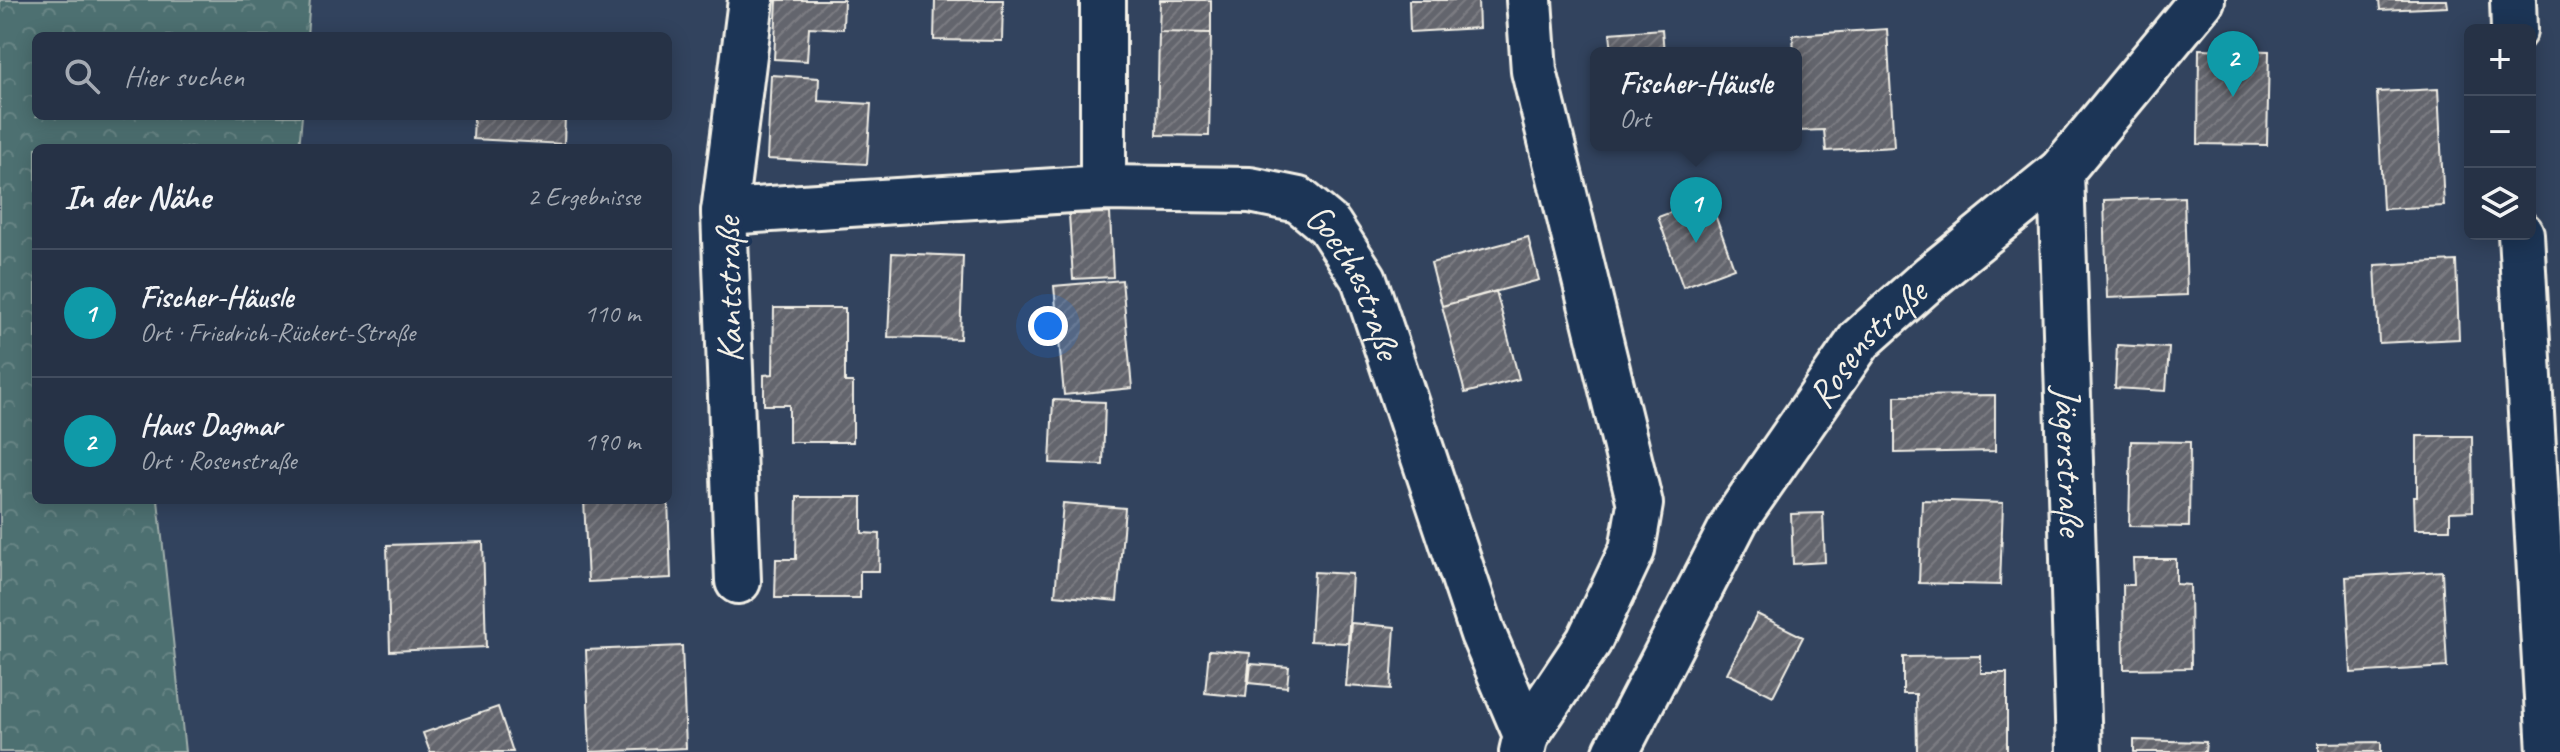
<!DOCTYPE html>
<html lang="de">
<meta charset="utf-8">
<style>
:root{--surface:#263246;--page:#323e51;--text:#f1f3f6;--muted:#a4aab3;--line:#424d5f;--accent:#ea580c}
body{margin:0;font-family:Caveat,sans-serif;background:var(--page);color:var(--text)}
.controls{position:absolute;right:24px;top:24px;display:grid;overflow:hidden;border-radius:12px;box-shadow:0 4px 20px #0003}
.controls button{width:72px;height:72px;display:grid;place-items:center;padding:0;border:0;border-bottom:2px solid var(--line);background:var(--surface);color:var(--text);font:40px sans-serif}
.you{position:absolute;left:1048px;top:326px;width:28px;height:28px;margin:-20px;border:6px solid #fff;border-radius:50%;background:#1a73e8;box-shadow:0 0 0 12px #1a73e833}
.badge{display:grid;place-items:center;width:52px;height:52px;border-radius:50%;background:var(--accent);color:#fff;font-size:26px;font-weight:700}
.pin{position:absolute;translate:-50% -66px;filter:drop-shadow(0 2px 4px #0008)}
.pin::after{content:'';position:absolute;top:42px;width:28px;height:24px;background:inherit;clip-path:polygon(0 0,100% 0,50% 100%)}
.popup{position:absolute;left:1590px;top:47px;width:212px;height:104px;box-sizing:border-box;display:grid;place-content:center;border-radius:12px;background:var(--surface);filter:drop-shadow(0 2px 6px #0005);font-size:26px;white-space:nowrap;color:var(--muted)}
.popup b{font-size:30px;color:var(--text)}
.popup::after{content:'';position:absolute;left:50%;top:100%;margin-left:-16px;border:16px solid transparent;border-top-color:var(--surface)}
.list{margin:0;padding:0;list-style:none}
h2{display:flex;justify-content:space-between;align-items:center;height:104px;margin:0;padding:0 32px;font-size:34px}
h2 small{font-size:26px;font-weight:400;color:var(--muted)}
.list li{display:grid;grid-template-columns:52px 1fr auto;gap:24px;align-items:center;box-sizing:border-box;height:128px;padding:0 32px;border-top:2px solid var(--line)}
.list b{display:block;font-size:30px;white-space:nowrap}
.list p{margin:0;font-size:26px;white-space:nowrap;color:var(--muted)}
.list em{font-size:26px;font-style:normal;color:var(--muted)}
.icon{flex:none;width:44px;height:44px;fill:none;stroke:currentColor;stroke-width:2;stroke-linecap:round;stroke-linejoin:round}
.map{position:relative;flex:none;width:2560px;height:752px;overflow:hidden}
.search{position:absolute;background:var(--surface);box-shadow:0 4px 20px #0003;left:32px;top:32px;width:640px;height:88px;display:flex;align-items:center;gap:20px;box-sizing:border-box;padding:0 28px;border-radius:12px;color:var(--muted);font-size:30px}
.panel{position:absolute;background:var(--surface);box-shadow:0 4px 20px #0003;left:32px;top:144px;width:640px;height:360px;border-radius:12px}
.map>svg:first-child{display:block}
.forest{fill:url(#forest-crowns);stroke:#a1b0ac;stroke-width:2}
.building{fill:url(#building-hatch);stroke:#f4f1e8;stroke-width:2}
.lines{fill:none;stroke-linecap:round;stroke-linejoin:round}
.minor-casing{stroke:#f4f1e8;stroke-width:50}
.minor{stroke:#1d3557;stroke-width:44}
.labels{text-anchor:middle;stroke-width:8;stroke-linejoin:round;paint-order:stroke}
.street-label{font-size:38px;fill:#f4f1e8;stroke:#1d3557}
</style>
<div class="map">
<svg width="2560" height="752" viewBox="0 0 2560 752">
<defs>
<pattern id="forest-crowns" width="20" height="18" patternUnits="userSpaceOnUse" patternTransform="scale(2)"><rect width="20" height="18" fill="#4e7071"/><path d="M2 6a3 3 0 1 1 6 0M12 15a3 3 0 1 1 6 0" fill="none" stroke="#688585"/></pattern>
<pattern id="building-hatch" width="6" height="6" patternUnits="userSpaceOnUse" patternTransform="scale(2)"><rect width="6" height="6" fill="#64656d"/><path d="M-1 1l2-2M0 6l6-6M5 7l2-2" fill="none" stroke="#7b7c82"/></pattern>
</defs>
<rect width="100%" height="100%" fill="#32435e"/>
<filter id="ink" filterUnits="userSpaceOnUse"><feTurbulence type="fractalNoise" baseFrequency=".0125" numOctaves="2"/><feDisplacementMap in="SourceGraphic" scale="16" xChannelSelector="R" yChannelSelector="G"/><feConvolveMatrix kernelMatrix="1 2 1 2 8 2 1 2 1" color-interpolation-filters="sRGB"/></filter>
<g filter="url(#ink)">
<path class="forest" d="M0,0H310L307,36H36V116H302L299,148H36V500H158L185,752H0Z"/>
<path class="building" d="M777,0H844L843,29L809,27L807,61L774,59Z
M935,0H1003L1002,41L934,40Z
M1160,0H1211V33L1159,32Z
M1409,0H1478L1479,28L1410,32Z
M2379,0H2447L2448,7L2380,10Z
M1662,29L1664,53H1612L1610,33Z
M1887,29L1894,147L1826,151L1824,130L1798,131L1796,53H1794L1793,35Z
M1159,32L1211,33L1209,136L1157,135Z
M2199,49L2269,51L2267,145L2198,144Z
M771,75L819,78L818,101L871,104L867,164L767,159Z
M2438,89L2444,206L2383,209L2377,92Z
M474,116H565L564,144L473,139Z
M2184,197L2187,295L2107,298L2104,200Z
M1709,198L1734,268L1683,287L1658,217Z
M1110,213L1113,277L1073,279L1069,214Z
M1528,237L1539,280L1442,306L1431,263Z
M892,253L963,256L960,339L888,337Z
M2456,261L2459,339L2379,343L2375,265Z
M1122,280L1132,388L1064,395L1054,286Z
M1496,291L1519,379L1465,393L1442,306Z
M774,308H845V382H853V442H789V405H764V375L773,374Z
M2117,345L2169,348L2166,391L2115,388Z
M1995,395V451L1895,453V396Z
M1053,400L1105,402L1103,465L1050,463Z
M2417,436H2472L2473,511L2450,512V529H2415L2414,497H2417Z
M2131,441L2190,442L2189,527L2129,526Z
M797,497H862V533L880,534L879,571H860V598H775L776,559H796Z
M584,500H668L671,578L588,582Z
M1922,500L2003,503L2000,585L1919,583Z
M1063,503L1125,508L1117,601L1055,595Z
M1823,513L1825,562L1793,564L1791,514Z
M483,542L486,647L390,651L387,545Z
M2133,559H2176V584L2190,585L2191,668L2124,669L2123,585H2134Z
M2442,571L2447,667L2351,673L2346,577Z
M1314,572L1352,574L1348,643L1310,641Z
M1757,614L1803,637L1773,696L1727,673Z
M1351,623L1395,627L1391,689L1346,686Z
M682,646L686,748L590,752L586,650Z
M1209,650L1250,653L1246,697L1205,693Z
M1981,656V673H2007V752H1917L1916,694H1903V657Z
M1251,664L1289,667L1287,687L1249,683Z
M498,707L513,752H430L423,733Z
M2134,740L2206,742L2205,752H2134Z
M2381,742V752H2319V743Z"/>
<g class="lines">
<g class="minor-casing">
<g id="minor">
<path d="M2513,0L2514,30"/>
<path id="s1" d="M2061,171L2079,752"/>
<path d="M1103,188V0"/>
<path id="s2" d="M724,212L1103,188L1250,190L1299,200L1329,225L1364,279L1483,634L1526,735"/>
<path d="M2521,234L2550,752"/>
<path d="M738,581L724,212L751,0"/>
<path d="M1522,752L1526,735L1589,641L1632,550L1640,504L1534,71L1529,0"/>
<path id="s3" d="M1616,752L1736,519L1860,340L1932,276L2061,171L2202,0"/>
</g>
</g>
<use href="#minor" class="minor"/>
</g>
</g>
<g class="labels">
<g class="street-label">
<text dy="13" stroke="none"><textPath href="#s2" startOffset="678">Goethestraße</textPath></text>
<text transform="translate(728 290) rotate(-91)" y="13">Kantstraße</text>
<text dy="13" stroke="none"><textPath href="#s3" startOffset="482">Rosenstraße</textPath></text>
<text dy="13" stroke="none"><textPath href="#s1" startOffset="290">Jägerstraße</textPath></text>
</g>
</g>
</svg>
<div class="controls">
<button>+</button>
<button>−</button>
<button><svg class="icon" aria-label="layers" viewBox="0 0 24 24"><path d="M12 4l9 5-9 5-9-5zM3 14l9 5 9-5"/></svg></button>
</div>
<div class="you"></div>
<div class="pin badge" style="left:1696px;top:243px;background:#0f9aa8">1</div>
<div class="popup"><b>Fischer-Häusle</b>Ort</div>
<div class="pin badge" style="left:2233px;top:97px;background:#0f9aa8">2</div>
<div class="search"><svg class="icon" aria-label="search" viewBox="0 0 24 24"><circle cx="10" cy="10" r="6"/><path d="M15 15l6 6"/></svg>Hier suchen</div>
<section class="panel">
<h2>In der Nähe<small>2 Ergebnisse</small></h2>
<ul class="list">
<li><span class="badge" style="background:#0f9aa8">1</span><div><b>Fischer-Häusle</b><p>Ort · Friedrich-Rückert-Straße</p></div><em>110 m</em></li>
<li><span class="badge" style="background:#0f9aa8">2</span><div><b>Haus Dagmar</b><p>Ort · Rosenstraße</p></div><em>190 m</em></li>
</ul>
</section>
</div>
